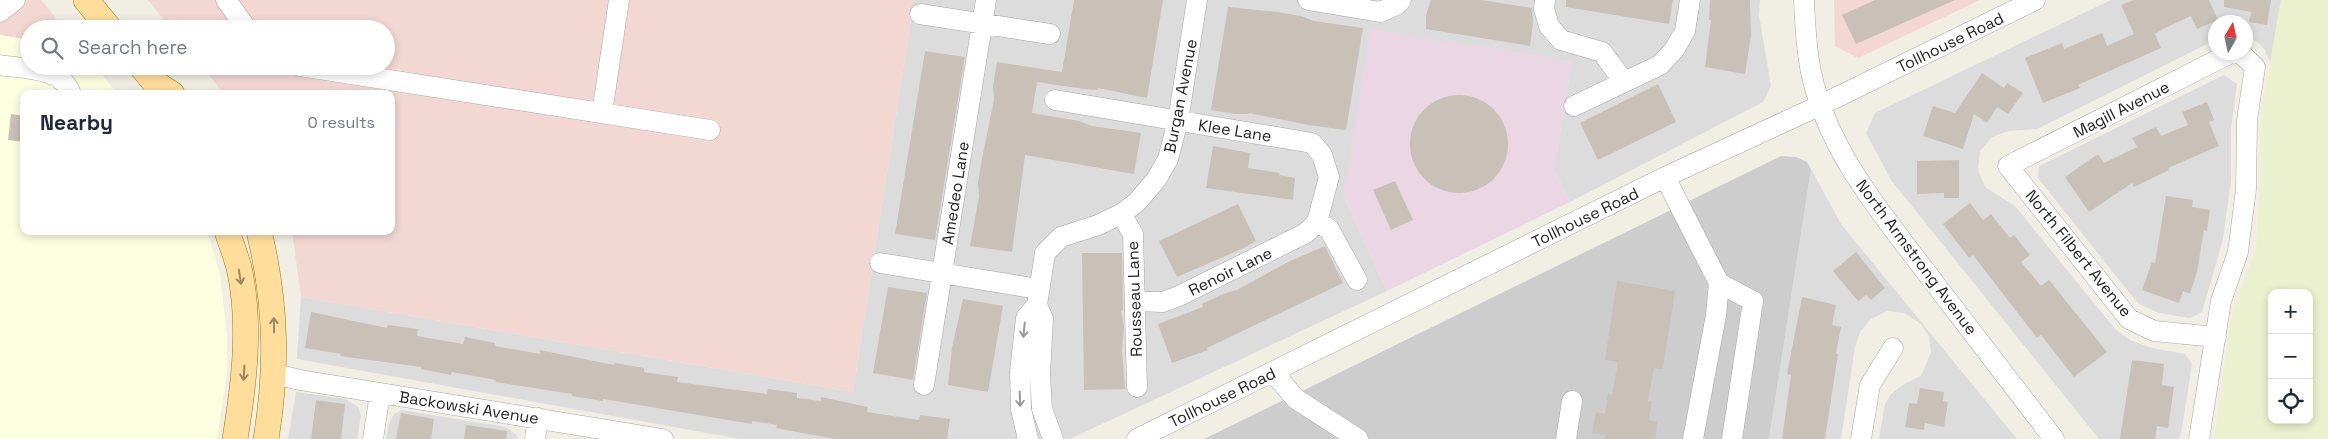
<!DOCTYPE html>
<meta charset="utf-8">
<style>
:root{--surface:#fff;--page:#f6f6f7;--text:#1f2937;--muted:#747a83;--line:#e0e1e3}
body{margin:0;font-family:"Space Grotesk",sans-serif;background:var(--page);color:var(--text)}
.controls{position:absolute;right:15px;bottom:15px;display:grid;overflow:hidden;border-radius:10px;box-shadow:0 2px 8px #0003}
.controls button{width:45px;height:45px;display:grid;place-items:center;padding:0;border:0;border-bottom:1px solid var(--line);background:var(--surface);color:var(--text);font:25px sans-serif}
.compass{position:absolute;left:2208px;top:15px;width:45px;height:45px;border-radius:50%;background:var(--surface);box-shadow:0 2px 8px #0003;rotate:9deg}
.list{margin:0;padding:0;list-style:none}
h2{display:flex;justify-content:space-between;align-items:center;height:65px;margin:0;padding:0 20px;font-size:21px}
h2 small{font-size:16px;font-weight:400;color:var(--muted)}
.icon{flex:none;width:28px;height:28px;fill:none;stroke:currentColor;stroke-width:2;stroke-linecap:round;stroke-linejoin:round}
.map{position:relative;flex:none;width:2328px;height:439px;overflow:hidden}
.search{position:absolute;background:var(--surface);box-shadow:0 2px 8px #0003;left:20px;top:20px;width:375px;height:55px;display:flex;align-items:center;gap:12px;box-sizing:border-box;padding:0 18px;border-radius:28px;color:var(--muted);font-size:19px}
.panel{position:absolute;background:var(--surface);box-shadow:0 2px 8px #0003;left:20px;top:90px;width:375px;height:145px;border-radius:10px}
.map>svg:first-child{display:block}
.residential{fill:#dddcdc}
.commercial{fill:#f3d7d2}
.industrial{fill:#ebd6e4}
.education{fill:#fcffdf}
.religious{fill:#cdcdcd}
.farmland{fill:#ebf1ce;fill-rule:evenodd}
.building{fill:#c9c1b7}
.lines{fill:none;stroke-linecap:round;stroke-linejoin:round}
.minor-casing{stroke:#a6a6a6;stroke-width:21}
.major-casing{stroke:#9a7700;stroke-width:26}
.minor{stroke:#fff;stroke-width:20}
.major{stroke:#ffde9b;stroke-width:25}
.oneway{stroke:#9a8863}
.oneway2{stroke:#9a9a9a}
.labels{text-anchor:middle;stroke-width:5;stroke-linejoin:round;paint-order:stroke}
.street-label{font-size:16px;fill:#1f1f1f;stroke:#fff}
</style>
<div class="map">
<svg width="2328" height="439" viewBox="0 0 2328 439">
<rect width="100%" height="100%" fill="#f1eee4"/>
<path class="residential" d="M914,0H1760L1759,15L1771,86L1763,102L1570,202L1554,170L1572,61L1343,195L1387,291L1070,439H740L297,359L301,297L853,392Z
M2111,0H2281L2270,63L2265,50L2258,42L2246,37V22H2216L2215,40L2037,129L2008,131L1992,137L1980,151L1978,170L1985,187L2015,206L2115,329L2130,340L2152,348L2185,354L2192,364L2181,434L2178,439H2099L1891,180L1866,133L1875,113Z
M2224,75L2237,84L2231,129V181L2223,239L2202,312L2190,318L2159,313L2139,304L2128,291L2038,178L2039,166Z
M1811,169L1841,224L2017,439H1879L1885,404L1891,394L1906,383L1921,376L1931,352L1929,337L1921,324L1904,313L1887,311L1871,319L1860,332L1855,347L1841,439H1769Z
M296,392L346,399L358,407L361,415L357,439H288Z
M402,410L506,427L517,435V439H386L389,423L394,414Z"/>
<path class="commercial" d="M0,0H41L65,29H29V40L0,35Z
M148,0H914L853,392L301,297L292,231H391V94H224L202,66H386V29H171Z
M1834,0H1980L1858,58L1835,46Z"/>
<path class="industrial" d="M1370,29L1572,61L1554,170L1570,202L1387,291L1343,195Z"/>
<path class="education" d="M0,35L29,40V66H96L117,94H24V231H207L220,274L227,335V374L217,439H0Z"/>
<path class="religious" d="M1781,156L1796,157L1807,162L1811,169L1769,439H1204Z"/>
<path class="farmland" d="M2281,0H2328V439H2214L2231,320L2236,301L2256,251L2261,165L2260,134L2264,99ZM2272,293H2309V420H2272Z"/>
<path class="building" d="M1074,0H1163L1147,98L1098,88V90L1084,89L1037,82L1032,113L1079,121L1092,126L1141,133L1134,174L1025,155L1012,252L970,246L979,197L978,183L982,159L994,100L993,86L997,62L1062,72Z
M1431,0H1481L1532,8L1533,23L1530,46L1426,29V15Z
M1566,0H1673L1669,24L1566,7Z
M1710,0H1750L1751,36L1745,74L1705,67L1711,20H1709Z
M1875,0H1955L1856,44L1842,15Z
M2134,0H2209L2218,20L2197,29L2191,16L2165,28L2155,34L2161,48L2078,85L2080,88L2043,103L2025,58L2062,43L2064,49L2102,33L2107,46L2134,34L2121,5Z
M2224,0H2271L2267,25L2249,22L2251,12L2224,7Z
M1228,7L1277,12L1301,16L1314,21L1363,28L1346,130L1308,125L1249,113V114H1235L1211,110Z
M925,51L965,57L935,240L895,234Z
M1982,73L2004,88L2007,83L2023,93L2008,114L1997,107L1987,123L1974,114L1963,149L1923,136L1933,106L1955,113Z
M1658,84L1676,122L1598,160L1580,123Z
M1410 144a49 49 0 1 1 98 0a49 49 0 1 1-98 0Z
M2207,102L2214,120L2209,122L2219,146L2168,168L2169,170L2134,187L2132,183L2089,212L2065,177L2098,154L2104,163L2137,147L2132,138L2156,127L2161,136L2188,125L2182,112Z
M11,114L24,116V142L8,140Z
M1213,146L1250,153L1248,168L1280,173L1279,175L1295,178L1293,200L1206,188Z
M1959,160V198H1944V193L1917,194V161Z
M1395,181L1413,220L1391,230L1373,190Z
M2166,196L2193,200L2192,207L2210,210L2207,231L2204,230L2197,272L2190,294L2183,291L2179,303L2142,290L2152,262L2155,263Z
M1970,203L1983,220L1991,214L2010,238L2014,235L2030,255L2021,262L2041,286L2049,280L2107,352L2074,377L2041,335L2037,338L1973,255L1969,258L1943,224Z
M1238,204L1256,241L1244,248L1177,277L1159,241Z
M1325,246L1343,283L1207,348L1208,350L1172,363L1158,324L1203,307L1202,304L1223,294L1237,290L1290,261Z
M1856,252L1885,288L1871,300L1866,295L1858,301L1833,271Z
M1082,253H1122L1123,310L1121,311L1124,326L1122,351L1125,389L1084,390Z
M1617,281L1675,291L1663,369L1654,368L1648,401L1652,402L1649,420L1658,422L1655,439H1604L1605,435L1592,433L1596,412L1605,414L1608,394L1612,395L1618,362L1605,360Z
M888,287L927,293L913,380L873,373Z
M1802,297L1836,305L1832,325L1841,327L1836,354H1838L1825,439H1782L1791,375L1787,374Z
M963,299L1003,306L988,392L948,385L952,348Z
M311,312L387,328L388,325L418,329L417,336L463,344L465,337L495,343V346L540,354V350L614,365L615,363L644,368V372L678,377L677,382L767,394L768,389L797,393V398L821,401V397L868,407L867,412L919,420L920,415L950,419L947,439H835L776,428L777,425L752,421V424L603,399V401L572,396V394L495,382L496,380L452,372L451,375L421,369V367L340,356L341,354L305,348Z
M2132,360L2164,364L2162,385L2174,387L2168,428L2157,426L2155,439H2120Z
M1920,388L1944,392L1943,401L1948,402L1944,427L1925,423L1924,430L1905,427L1909,403L1917,404Z
M316,400L345,404L341,439H311Z
M401,413L434,419L431,439H396Z
M466,425L507,431L506,439H464Z"/>
<g class="lines">
<g class="minor-casing">
<path id="minor" d="M226,0L247,29
M1308,0L1380,12L1398,4L1401,0
M1545,0L1544,9L1549,26L1561,40L1602,52L1624,82
M1804,0C1805,24 1806,48 1811,72C1828,154 1887,220 1936,285C1976,337 2015,388 2054,439
M0,12L15,0
M920,14L1050,34
M0,65C23,69 62,67 71,94
M300,66L710,130
M1055,100L1312,143L1322,155L1329,177L1317,222L1306,233L1179,296L1163,302L1136,301
M1574,106L1660,65L1674,50L1685,31L1690,0
M602,113L619,0
M1665,177L1719,283L1716,315L1693,439
M1121,214L1133,234L1137,387
M1317,222L1329,229L1357,280
M880,263L1038,289
M1719,283L1753,301L1732,439
M2216,337L2154,331L2129,319L2008,166L2233,52
M1273,372L1296,399L1358,439
M275,374L300,380L663,439
M924,385L986,0
M373,439L380,393
M535,439L538,418
M1028,439L1021,409L1020,372L1026,318L1037,305
M1053,439L1042,409L1040,374L1043,319L1037,305L1045,253L1061,237L1098,225L1121,214L1136,203L1156,180L1168,159L1178,121L1197,0
M1137,439L1665,177L1821,105L2035,0
M1566,439L1572,401
M1861,439L1870,385L1893,348
M2199,439L2221,301L2238,252L2246,189L2247,120L2255,67L2239,52"/>
</g>
<g class="major-casing">
<path id="major" d="M86,0L110,29
M141,66L155,83L172,94
M227,231C231,244 237,258 240,272C251,327 244,384 235,439
M259,231C276,303 278,366 266,439"/>
</g>
<use href="#minor" class="minor"/>
<use href="#major" class="major"/>
</g>
<defs><path id="oneway-shaft" d="M-6 0H5M1.5-3L5.5 0L1.5 3" fill="none" stroke-width="1.6" stroke-linecap="round" stroke-linejoin="round" transform="scale(1.25)"/></defs>
<g class="oneway">
<use href="#oneway-shaft" transform="translate(240 277) rotate(81)"/>
<use href="#oneway-shaft" transform="translate(274 325) rotate(-91)"/>
<use href="#oneway-shaft" transform="translate(244 373) rotate(93)"/>
</g>
<g class="oneway2">
<use href="#oneway-shaft" transform="translate(1024 330) rotate(96)"/>
<use href="#oneway-shaft" transform="translate(1020 399) rotate(88)"/>
</g>
<g class="labels">
<g class="street-label">
<text transform="translate(1950 42) rotate(-26)" y="6">Tollhouse Road</text>
<text transform="translate(1180 96) rotate(-79)" y="6">Burgan Avenue</text>
<text transform="translate(2121 109) rotate(-27)" y="6">Magill Avenue</text>
<text transform="translate(1235 130) rotate(9)" y="6">Klee Lane</text>
<text transform="translate(955 193) rotate(-81)" y="6">Amedeo Lane</text>
<text transform="translate(1585 217) rotate(-26)" y="6">Tollhouse Road</text>
<text transform="translate(2079 253) rotate(51)" y="6">North Filbert Avenue</text>
<text transform="translate(1917 257) rotate(53)" y="6">North Armstrong Avenue</text>
<text transform="translate(1230 271) rotate(-26)" y="6">Renoir Lane</text>
<text transform="translate(1134 299) rotate(-92)" y="6">Rousseau Lane</text>
<text transform="translate(1222 397) rotate(-26)" y="6">Tollhouse Road</text>
<text transform="translate(469 407) rotate(9)" y="6">Backowski Avenue</text>
</g>
</g>
</svg>
<div class="controls">
<button>+</button>
<button>−</button>
<button><svg class="icon" aria-label="locate" viewBox="0 0 24 24"><circle cx="12" cy="12" r="6"/><path d="M12 2v4M12 18v4M2 12h4M18 12h4"/></svg></button>
</div>
<svg class="compass" viewBox="-18 -18 36 36"><path d="M0-13l5 13h-10z" fill="#e53935"/><path d="M0 13l5-13h-10z" fill="#747a83"/></svg>
<div class="search"><svg class="icon" aria-label="search" viewBox="0 0 24 24"><circle cx="10" cy="10" r="6"/><path d="M15 15l6 6"/></svg>Search here</div>
<section class="panel">
<h2>Nearby<small>0 results</small></h2>
<ul class="list">
</ul>
</section>
</div>
